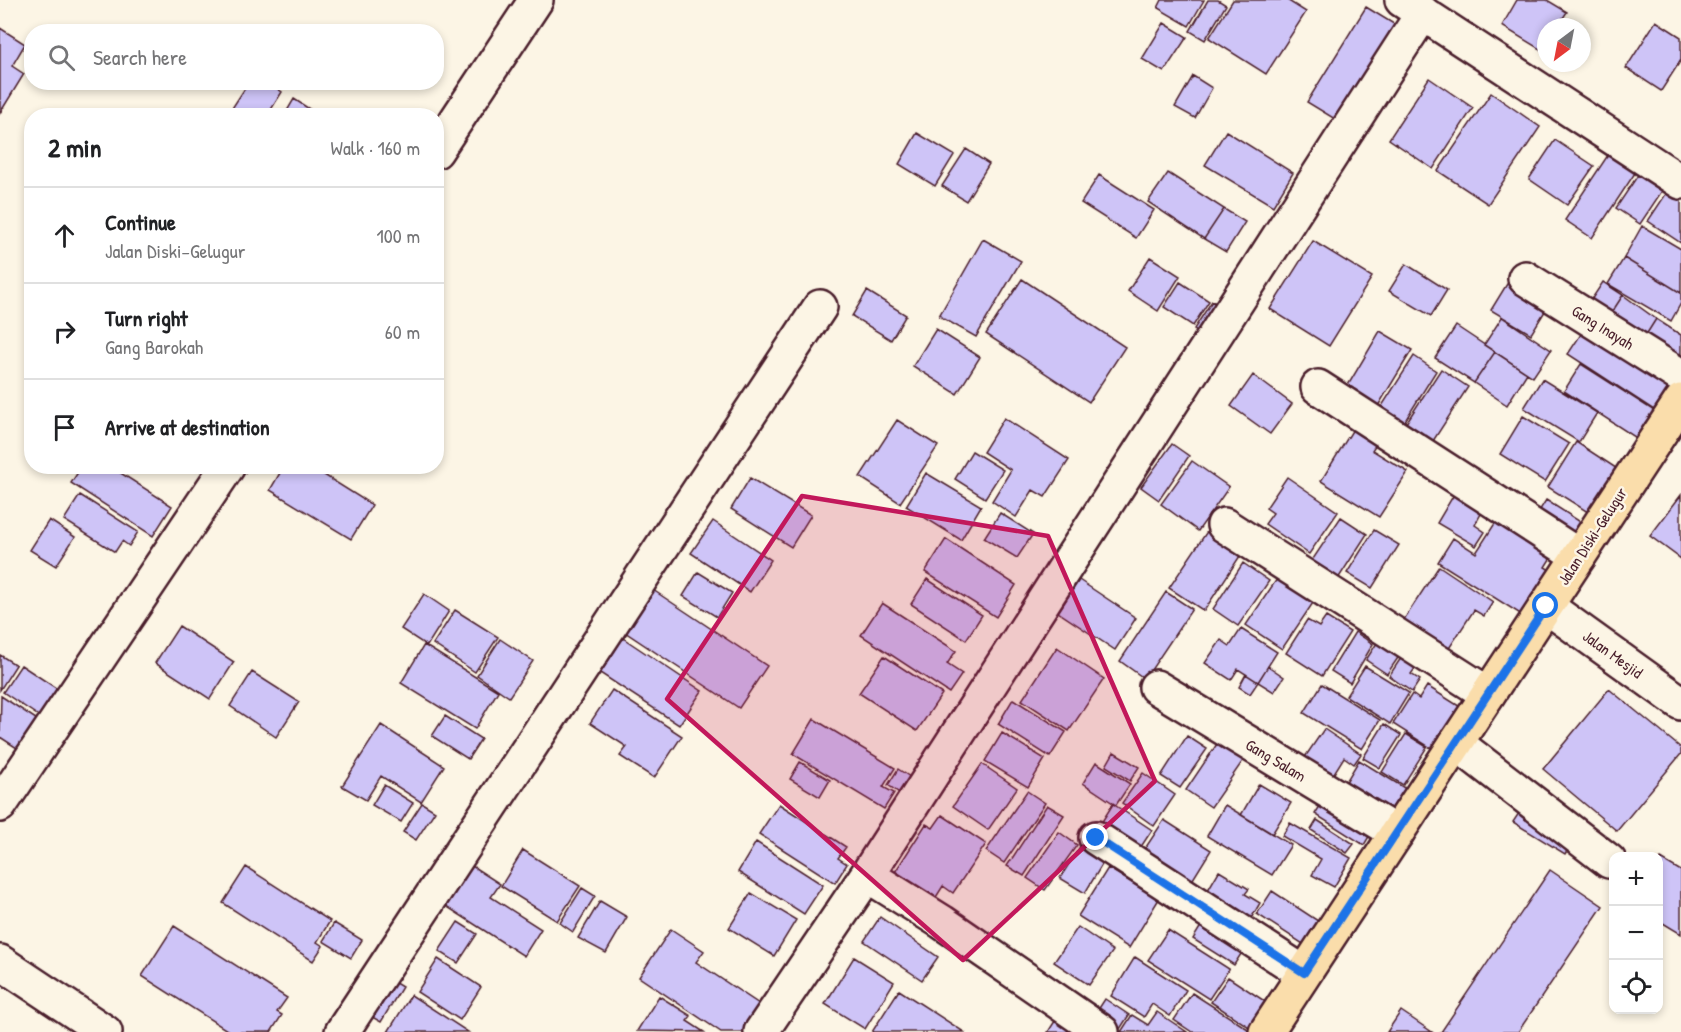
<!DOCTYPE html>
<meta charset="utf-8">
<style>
:root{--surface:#fff;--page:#f6f6f6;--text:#202124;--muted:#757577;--line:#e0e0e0}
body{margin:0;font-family:"Patrick Hand",sans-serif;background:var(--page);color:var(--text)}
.controls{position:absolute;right:18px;bottom:18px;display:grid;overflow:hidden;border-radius:12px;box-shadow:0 3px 9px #0003}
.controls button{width:54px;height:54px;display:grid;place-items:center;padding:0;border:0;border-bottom:2px solid var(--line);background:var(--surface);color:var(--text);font:30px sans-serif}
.compass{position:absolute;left:1537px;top:18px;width:54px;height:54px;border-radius:50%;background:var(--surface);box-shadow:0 3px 9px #0003;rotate:212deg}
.stop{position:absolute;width:18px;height:18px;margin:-14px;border:4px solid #1a73e8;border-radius:50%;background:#fff}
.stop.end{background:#1a73e8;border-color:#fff;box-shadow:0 2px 6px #0008}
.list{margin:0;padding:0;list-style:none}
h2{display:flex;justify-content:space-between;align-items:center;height:78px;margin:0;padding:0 24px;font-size:26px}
h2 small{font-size:20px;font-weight:400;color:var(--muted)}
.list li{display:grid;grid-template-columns:39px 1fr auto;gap:18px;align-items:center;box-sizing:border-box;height:96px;padding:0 24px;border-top:2px solid var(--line)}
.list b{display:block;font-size:22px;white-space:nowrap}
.list p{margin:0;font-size:20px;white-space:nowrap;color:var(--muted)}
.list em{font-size:20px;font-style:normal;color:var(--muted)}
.icon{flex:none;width:33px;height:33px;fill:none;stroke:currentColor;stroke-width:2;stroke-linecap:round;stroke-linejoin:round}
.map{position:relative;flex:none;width:1681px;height:1032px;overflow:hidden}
.search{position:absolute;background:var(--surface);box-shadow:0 3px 9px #0003;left:24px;top:24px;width:420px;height:66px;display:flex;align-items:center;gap:15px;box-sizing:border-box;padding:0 21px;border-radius:24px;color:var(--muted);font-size:22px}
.panel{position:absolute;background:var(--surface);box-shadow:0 3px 9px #0003;left:24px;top:108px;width:420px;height:366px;border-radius:24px}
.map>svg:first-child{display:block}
.building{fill:#cec4f7;stroke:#4a1f2b;stroke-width:1.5}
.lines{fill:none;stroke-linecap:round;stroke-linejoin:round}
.minor-casing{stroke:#4a1f2b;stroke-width:38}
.major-casing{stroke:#4a1f2b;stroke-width:38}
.minor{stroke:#fcf5e5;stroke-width:33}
.major{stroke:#faddab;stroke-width:33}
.route{stroke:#1a73e8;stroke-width:8}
.marked{fill:#c2185b;fill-opacity:0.2;stroke:#c2185b;stroke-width:4.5;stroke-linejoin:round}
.labels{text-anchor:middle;stroke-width:5;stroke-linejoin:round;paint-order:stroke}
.street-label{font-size:16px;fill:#4a1f2b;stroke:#fcf5e5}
</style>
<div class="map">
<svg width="1681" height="1032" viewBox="0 0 1681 1032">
<rect width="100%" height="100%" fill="#fcf5e5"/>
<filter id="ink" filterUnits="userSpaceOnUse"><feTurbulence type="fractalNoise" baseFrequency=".0167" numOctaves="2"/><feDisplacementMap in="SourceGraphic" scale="12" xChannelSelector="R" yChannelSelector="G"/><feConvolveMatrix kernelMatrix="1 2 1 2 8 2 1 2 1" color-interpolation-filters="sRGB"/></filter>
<g filter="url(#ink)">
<path class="building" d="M1162,0H1204L1189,26L1158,8Z
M1208,0H1218L1226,5L1205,40L1190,31Z
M1233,0H1287L1306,12L1266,74L1209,38Z
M1517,0H1547L1567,12L1557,27H1546V46L1543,51L1502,26Z
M1366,7L1407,32L1348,127L1307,102Z
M1656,21L1681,37V60L1661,91L1626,68Z
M1164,23L1187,37L1164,72L1142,59Z
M0,28L25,44L12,66L24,74L0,113Z
M1193,76L1212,88L1195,118L1175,107Z
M1429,78L1473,108L1433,169L1389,139Z
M249,82H268L282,92L267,116H227Z
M1491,93L1540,127L1488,204L1438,171Z
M294,99L320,116H284Z
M1226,131L1293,173L1273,206L1205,165Z
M917,133L954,155L935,186L899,164Z
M1555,140L1594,166L1567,205L1529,179Z
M966,149L989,164L966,201L942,186Z
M1612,149L1639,167L1592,238L1565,220Z
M1642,169L1666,185L1640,224L1616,208Z
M1168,173L1224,209L1204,239L1148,202Z
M1099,175L1154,210L1136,238L1081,203Z
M1672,185L1681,192V243L1648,221Z
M1224,209L1245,222L1226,252L1204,239Z
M1642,226L1681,249V293L1624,258Z
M983,239L1021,261L976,337L939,316Z
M1313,241L1372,277L1329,346L1270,309Z
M1150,257L1180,276L1158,311L1128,291Z
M1624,258L1681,293V303L1671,321L1608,284Z
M1406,264L1447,290L1431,316L1389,291Z
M1022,279L1125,347L1089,402L986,334Z
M1510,279L1550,303L1531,334L1491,310Z
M1180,282L1209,301L1193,326L1164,307Z
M1603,282L1623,295L1605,323L1585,309Z
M867,291L906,315L891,340L852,316Z
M1623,295L1656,319L1639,346L1605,323Z
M1212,301L1228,311L1211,340L1194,329Z
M1502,317L1551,350L1533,377L1484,345Z
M1656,319L1681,335V374L1639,346Z
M1587,325L1679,384L1660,414L1568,354Z
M1456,326L1495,352L1474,383L1435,358Z
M936,329L980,357L957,394L913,366Z
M1380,331L1412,350L1375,411L1344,392Z
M1495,352L1527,373L1507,405L1474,383Z
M1414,356L1436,371L1403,424L1380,409Z
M1581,364L1659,414L1641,441L1564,391Z
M1441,369L1468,387L1433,441L1406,423Z
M1253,375L1292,404L1270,434L1231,406Z
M1542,379L1597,413L1579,442L1524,408Z
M1523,416L1569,444L1545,482L1500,454Z
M1004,418L1069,460L1045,497L1033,490L1016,517L992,501L1011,470L983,452Z
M897,420L938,446L900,503L860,477Z
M1353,429L1376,444L1372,450L1408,472L1379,517L1321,481Z
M1576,442L1619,470L1591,514L1548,487Z
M1172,444L1189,456L1159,500L1141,487Z
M972,451L1003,470L985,498L955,479Z
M1192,461L1229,487L1198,531L1161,504Z
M82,466H122L119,472L172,506L153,536L71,483Z
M284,466H310L372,505L351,539L270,490Z
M926,473L981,506L961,540L906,506Z
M1287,477L1338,512L1309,554L1265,524L1273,513L1266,508Z
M750,478L811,515L791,547L731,509Z
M1456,491L1484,508L1475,525L1485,532L1476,546L1437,523Z
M80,495L138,532L129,546L122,541L115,552L64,520Z
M1681,495V559L1650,536Z
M1546,500L1582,523L1568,544L1533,521Z
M1000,513L1033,534L1017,558L984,538Z
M1501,514L1557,548L1545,567L1555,573L1522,615L1438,562L1453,538L1476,553Z
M1341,517L1367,534L1336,582L1309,565Z
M49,520L75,537L56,566L30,550Z
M713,521L771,560L750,592L691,553Z
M1208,530L1242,553L1204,611L1169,588Z
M1374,530L1399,545L1372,588L1347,573Z
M946,539L1016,585L996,617L925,572Z
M1243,563L1269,581L1238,626L1213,609Z
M1439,566L1493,602L1484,616L1474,610L1446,653L1401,624Z
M1283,570L1319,594L1282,649L1246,625Z
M698,572L732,593L717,617L683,596Z
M927,579L982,615L966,640L911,604Z
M1079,580L1136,618L1115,650L1058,612Z
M644,584L767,666L739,708L616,626Z
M1166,592L1192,609L1145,679L1120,661Z
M424,594L449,611L427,646L401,629Z
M882,603L956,651L947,664L962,674L949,693L861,635Z
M455,610L498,637L475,672L433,644Z
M1326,617L1350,632L1322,676L1286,653L1307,620L1319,627Z
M179,626L234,662L210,699L155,663Z
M1241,629L1277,652L1258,682L1238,669L1231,680L1205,663L1221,640L1230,646Z
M1355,632L1373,644L1350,683L1331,671Z
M1368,637L1406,646L1387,674L1366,660L1377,643Z
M623,638L702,691L679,725L600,673Z
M500,639L533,661L509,697L477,675Z
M424,645L498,691L475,729L401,683Z
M1409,646L1424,656L1411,674L1420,680L1412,692L1389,676Z
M1057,647L1104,679L1069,731L1022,700Z
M0,655L16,665L0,690Z
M884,656L942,694L917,731L859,693Z
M21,665L65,694L46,721L3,692Z
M1268,666L1284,677L1274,692L1258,682Z
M1365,666L1409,693L1390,724L1346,696Z
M252,672L299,702L276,737L230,706Z
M1246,674L1258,682L1250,694L1239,687Z
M1322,684L1380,720L1362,749L1304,713Z
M1427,686L1462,708L1434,750L1393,724L1412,694L1419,699Z
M1609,689L1681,748V754L1617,831L1543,769Z
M612,690L682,736L654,778L620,756L627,747L590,723Z
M1,696L39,721L20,750L0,737Z
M1013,699L1066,732L1050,757L998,724Z
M445,716L481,739L468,759L432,736Z
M814,719L895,768L883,787L894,793L884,809L793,754Z
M1384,724L1401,735L1380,768L1363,758Z
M381,725L444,766L421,802L381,776L366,800L342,786Z
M1324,729L1361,754L1354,764L1344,757L1331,778L1303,760Z
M1002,733L1045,759L1028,787L985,761Z
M1406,734L1427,747L1403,785L1382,772Z
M1223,735L1249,752L1211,807L1186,790Z
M1187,736L1207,749L1180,788L1161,776Z
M1114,752L1139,767L1130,781L1106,766Z
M1359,760L1406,789L1384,824L1338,795Z
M800,762L830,780L820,797L790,779Z
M1096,762L1130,784L1116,805L1083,783Z
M982,764L1017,788L988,830L953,806Z
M898,769L919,783L908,799L888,785Z
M1143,773L1175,795L1154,826L1122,803Z
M1259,784L1291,803L1272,834L1241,815Z
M384,785L413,803L401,822L372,805Z
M1027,791L1045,803L1004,863L986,851Z
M1328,793L1377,823L1364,845L1315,814Z
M422,803L435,811L416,840L403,832Z
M779,804L846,847L838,858L847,864L835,883L759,834Z
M1113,804L1152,830L1135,856L1096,831Z
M1047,805L1064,815L1024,876L1007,866Z
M1225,805L1291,845L1272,875L1207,836Z
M1521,810L1573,841L1565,854L1513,822Z
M942,815L986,844L953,893L943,886L933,902L893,875L926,824L933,828Z
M1164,820L1211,850L1190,884L1142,853Z
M1317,820L1354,844L1347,853L1311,830Z
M1290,823L1351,858L1334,887L1312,875L1321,859L1282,836Z
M1059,832L1077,845L1045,890L1027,878Z
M756,842L823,885L804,914L738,872Z
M1079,848L1103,863L1085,893L1060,878Z
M523,850L580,886L557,921L501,886Z
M1661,859L1681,871V934L1658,920V863Z
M472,866L500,884L491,897L541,929L524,956L446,906Z
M246,867L330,921L317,942L323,946L313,961L223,903Z
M1108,868L1159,899L1129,948L1078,916Z
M1550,870L1603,906L1518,1032H1441Z
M1219,871L1249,889L1245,894L1260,903L1249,922L1205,895Z
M582,888L595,896L573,932L560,923Z
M1272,891L1318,921L1303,944L1257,914Z
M751,893L796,920L774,956L729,928Z
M600,901L627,917L606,953L578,938Z
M1209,913L1250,940L1234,965L1193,939Z
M880,917L938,957L922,980L864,941Z
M458,922L477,934L458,963L439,951Z
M334,923L362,940L351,958L323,941Z
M174,926L287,998L277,1012L282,1015L271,1032H230L142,976Z
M1078,927L1113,951L1089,985L1054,962Z
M671,929L704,951L696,962L762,1006L744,1032H721L639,977Z
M1168,930L1229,969L1209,999L1148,960Z
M854,957L894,982L865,1029L825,1004Z
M1135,957L1186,990L1170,1016L1152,1004L1144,1017L1111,996Z
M438,959L481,987L460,1020L417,992Z
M1228,977L1266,1002L1249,1027L1211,1002Z
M387,978L402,987L381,1022L365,1013Z
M899,990L964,1032H872Z
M1192,993L1251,1031L1250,1032H1192L1174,1020Z
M411,995L468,1032H388Z
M659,996L691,1016L687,1021L704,1032L637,1031Z
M1105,999L1129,1015L1118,1032L1094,1016Z
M1401,1011L1432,1032H1387Z
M1157,1012L1187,1032H1121L1132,1015L1148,1025Z
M1055,1021L1074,1032H1048Z"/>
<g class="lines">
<g class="minor-casing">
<path id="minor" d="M1402,0L1681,182
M436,151L536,0
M1525,278L1681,376
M1318,387L1579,556
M1224,525L1488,694
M1546,606L1681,703
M1156,687L1397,833
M1456,743L1609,861
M0,805L228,466
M1096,838L1304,973
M867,875L942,922L1102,1032
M0,962L105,1032
M342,1032L820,307
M761,1032L867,875L1423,13"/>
</g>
<g class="major-casing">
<path id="major" d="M1266,1032L1681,401"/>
</g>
<use href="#minor" class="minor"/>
<use href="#major" class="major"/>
</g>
</g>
<g class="lines" filter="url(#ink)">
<path class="route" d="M1096,838L1304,973L1546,606"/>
</g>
<path class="marked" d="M802,496L1048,536L1155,781L963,960L667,699Z"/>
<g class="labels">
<g class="street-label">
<text transform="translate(1603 327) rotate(32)" y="6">Gang Inayah</text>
<text transform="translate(1592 536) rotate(-57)" y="6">Jalan Diski–Gelugur</text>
<text transform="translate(1613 654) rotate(36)" y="6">Jalan Mesjid</text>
<text transform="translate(1276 760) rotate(31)" y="6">Gang Salam</text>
</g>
</g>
</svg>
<div class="controls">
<button>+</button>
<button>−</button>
<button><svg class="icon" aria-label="locate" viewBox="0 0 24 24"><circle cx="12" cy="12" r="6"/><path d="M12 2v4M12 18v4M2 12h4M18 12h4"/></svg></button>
</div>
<svg class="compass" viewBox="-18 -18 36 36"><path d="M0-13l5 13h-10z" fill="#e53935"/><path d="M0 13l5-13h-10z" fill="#757577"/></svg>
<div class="stop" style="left:1546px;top:606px"></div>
<div class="stop end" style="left:1096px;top:838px"></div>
<div class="search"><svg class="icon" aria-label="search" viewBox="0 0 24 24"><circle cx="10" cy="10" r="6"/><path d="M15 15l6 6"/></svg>Search here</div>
<section class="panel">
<h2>2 min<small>Walk · 160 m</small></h2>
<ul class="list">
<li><svg class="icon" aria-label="ahead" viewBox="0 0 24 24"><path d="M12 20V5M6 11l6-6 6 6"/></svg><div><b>Continue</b><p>Jalan Diski–Gelugur</p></div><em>100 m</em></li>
<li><svg class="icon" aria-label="right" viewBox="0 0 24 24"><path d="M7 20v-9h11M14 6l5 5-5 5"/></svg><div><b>Turn right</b><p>Gang Barokah</p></div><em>60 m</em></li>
<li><svg class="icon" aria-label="arrive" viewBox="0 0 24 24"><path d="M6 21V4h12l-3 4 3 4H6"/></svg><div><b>Arrive at destination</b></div></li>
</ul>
</section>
</div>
